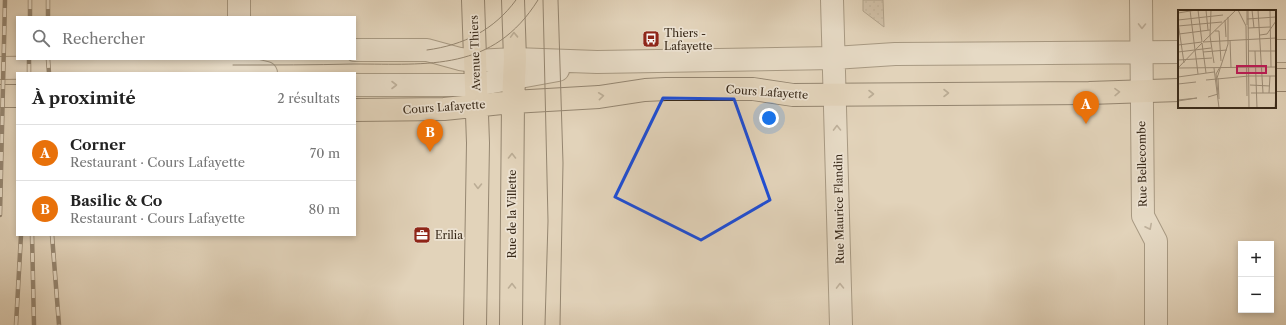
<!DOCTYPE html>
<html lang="fr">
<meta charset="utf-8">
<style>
:root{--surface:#fff;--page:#f2f2f2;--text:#222;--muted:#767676;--line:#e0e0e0;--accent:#8f2418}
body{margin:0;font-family:"Libre Caslon Text",serif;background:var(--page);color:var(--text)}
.controls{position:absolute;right:12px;bottom:12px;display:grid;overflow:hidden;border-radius:0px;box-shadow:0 2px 6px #0003}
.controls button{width:36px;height:36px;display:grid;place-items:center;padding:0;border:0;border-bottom:1px solid var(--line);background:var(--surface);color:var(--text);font:20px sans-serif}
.you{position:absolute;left:769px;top:118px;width:14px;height:14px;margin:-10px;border:3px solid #fff;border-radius:50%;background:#1a73e8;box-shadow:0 0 0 6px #1a73e833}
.badge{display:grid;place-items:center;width:26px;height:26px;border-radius:50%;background:var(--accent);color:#fff;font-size:13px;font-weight:700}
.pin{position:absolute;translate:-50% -33px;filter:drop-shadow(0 1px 2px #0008)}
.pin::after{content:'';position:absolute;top:21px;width:14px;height:12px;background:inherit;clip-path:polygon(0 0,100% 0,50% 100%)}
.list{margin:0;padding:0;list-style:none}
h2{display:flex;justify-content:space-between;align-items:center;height:52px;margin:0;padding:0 16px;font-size:17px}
h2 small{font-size:13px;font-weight:400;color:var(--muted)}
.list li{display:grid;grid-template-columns:26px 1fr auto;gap:12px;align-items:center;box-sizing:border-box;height:56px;padding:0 16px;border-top:1px solid var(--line)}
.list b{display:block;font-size:15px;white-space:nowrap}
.list p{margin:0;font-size:13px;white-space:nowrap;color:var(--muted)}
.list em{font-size:13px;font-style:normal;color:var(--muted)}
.icon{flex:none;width:22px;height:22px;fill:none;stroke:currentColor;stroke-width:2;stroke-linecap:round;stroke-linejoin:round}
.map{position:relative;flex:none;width:1286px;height:325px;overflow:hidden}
.search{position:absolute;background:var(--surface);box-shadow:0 2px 6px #0003;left:16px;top:16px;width:340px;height:44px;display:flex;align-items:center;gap:10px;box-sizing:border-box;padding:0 14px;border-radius:0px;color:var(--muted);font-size:15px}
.panel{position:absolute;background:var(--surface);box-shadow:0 2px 6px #0003;left:16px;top:72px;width:340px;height:164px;border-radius:0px}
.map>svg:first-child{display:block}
.green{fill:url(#green-dots);stroke:#7e705c}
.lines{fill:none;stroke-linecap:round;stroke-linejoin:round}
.minor-casing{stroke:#625441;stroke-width:24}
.major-casing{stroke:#382919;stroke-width:24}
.minor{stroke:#ece2d2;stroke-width:22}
.major{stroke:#e2d3ba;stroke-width:22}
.tram{stroke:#382919;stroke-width:1}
.rail-casing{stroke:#382919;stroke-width:4.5}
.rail{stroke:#ece2d2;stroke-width:3;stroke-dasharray:9;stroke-linecap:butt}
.oneway{stroke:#928676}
.oneway2{stroke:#8d7e6a}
.marked{fill:none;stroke:#1d4ed8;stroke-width:3;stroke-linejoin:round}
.labels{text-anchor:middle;stroke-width:3.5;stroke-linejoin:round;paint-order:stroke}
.poi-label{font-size:11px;fill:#382919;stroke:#ece2d2;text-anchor:start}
.street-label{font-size:11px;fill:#382919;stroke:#ece2d2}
.inset-road{fill:none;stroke:#9e8f7a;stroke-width:1}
.view{fill:#c2185b;fill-opacity:0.15;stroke:#c2185b;stroke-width:2}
.inset-edge{fill:none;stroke:#382919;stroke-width:2}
</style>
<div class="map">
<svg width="1286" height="325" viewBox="0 0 1286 325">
<defs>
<pattern id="green-dots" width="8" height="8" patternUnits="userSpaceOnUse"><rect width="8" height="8" fill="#c5b69f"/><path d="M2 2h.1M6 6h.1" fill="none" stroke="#aa9c88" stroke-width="1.8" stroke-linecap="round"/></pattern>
</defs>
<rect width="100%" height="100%" fill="#e2d3ba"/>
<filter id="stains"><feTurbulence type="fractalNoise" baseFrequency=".005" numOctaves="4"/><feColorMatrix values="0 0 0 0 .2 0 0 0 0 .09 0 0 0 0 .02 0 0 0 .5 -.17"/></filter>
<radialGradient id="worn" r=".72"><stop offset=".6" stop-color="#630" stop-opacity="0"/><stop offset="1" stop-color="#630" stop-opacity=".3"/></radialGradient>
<path class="green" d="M863,0H883L884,27L863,11Z"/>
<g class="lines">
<g class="minor-casing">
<path id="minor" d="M239,0V17
M832,0L841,325
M1141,0L1143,216L1156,241V325
M355,50H427L460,59L475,61L515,59L597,62L834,58L895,54L1179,52
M1275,51H1286
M0,68L233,65L266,73
M355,85H476L558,70"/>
</g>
<g class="major-casing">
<path id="major" d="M473,0L478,143L475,325
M1275,80H1286
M0,96H17
M355,110L444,109L513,102L599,97L645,90L666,89H753L793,95L1089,93L1179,90
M511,325L513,102L515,59L513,0"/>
</g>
<use href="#minor" class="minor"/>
<use href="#major" class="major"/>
<path class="tram" d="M543,0L548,221L545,325
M558,0L563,163L560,325
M427,50C464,45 494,30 516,0
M233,65C273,65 314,65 354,64C429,64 493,72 538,0"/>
<g class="rail-casing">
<path id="rail" d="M30,0V17
M48,0V17
M48,59L49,73
M29,73V59
M0,215L5,0
M32,235L34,325
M52,235L59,325
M16,325L21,235"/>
</g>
<use href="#rail" class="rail"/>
</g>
<defs><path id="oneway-chevron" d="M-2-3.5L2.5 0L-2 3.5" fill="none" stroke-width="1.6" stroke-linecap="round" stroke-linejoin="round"/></defs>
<g class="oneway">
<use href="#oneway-chevron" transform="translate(1142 26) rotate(91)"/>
<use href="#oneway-chevron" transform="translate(394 85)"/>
<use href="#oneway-chevron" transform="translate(837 128) rotate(-91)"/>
<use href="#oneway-chevron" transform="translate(1149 227) rotate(63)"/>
<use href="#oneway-chevron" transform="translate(840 286) rotate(-91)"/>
</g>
<g class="oneway2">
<use href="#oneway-chevron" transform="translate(514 35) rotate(-92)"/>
<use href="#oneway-chevron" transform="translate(1117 92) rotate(-1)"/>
<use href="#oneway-chevron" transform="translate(946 93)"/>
<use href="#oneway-chevron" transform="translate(871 94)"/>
<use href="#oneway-chevron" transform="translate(601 96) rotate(-6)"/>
<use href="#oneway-chevron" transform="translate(512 156) rotate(-90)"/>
<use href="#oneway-chevron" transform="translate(478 186) rotate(91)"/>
<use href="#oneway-chevron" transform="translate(512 286) rotate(-90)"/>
</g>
<path d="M0 0H1286V325H0ZM663,98L734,99L770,200L701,240L615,197Z" fill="#e2d3ba" fill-opacity=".55" fill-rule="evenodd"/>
<path class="marked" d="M663,98L734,99L770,200L701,240L615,197Z"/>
<defs>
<g id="bus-square" transform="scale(0.9)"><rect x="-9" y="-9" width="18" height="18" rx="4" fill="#8f2418" stroke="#ece2d2"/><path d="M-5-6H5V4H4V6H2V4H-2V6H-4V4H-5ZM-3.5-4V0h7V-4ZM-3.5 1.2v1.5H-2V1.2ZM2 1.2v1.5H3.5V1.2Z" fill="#fff"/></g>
<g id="office-square" transform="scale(0.9)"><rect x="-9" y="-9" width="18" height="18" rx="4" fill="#8f2418" stroke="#ece2d2"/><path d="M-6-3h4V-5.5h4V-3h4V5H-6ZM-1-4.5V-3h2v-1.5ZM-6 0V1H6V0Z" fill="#fff"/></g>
</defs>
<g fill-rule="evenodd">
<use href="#bus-square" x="651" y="39"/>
<use href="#office-square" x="422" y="235"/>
</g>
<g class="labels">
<g class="poi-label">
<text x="664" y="37">Thiers -<tspan x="664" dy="13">Lafayette</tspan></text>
<text x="435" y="239">Erilia</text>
</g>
<g class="street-label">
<text transform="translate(475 53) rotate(-92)" y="4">Avenue Thiers</text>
<text transform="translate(767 92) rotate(4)" y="4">Cours Lafayette</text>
<text transform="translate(444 107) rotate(-4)" y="4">Cours Lafayette</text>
<text transform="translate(1142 164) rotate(-91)" y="4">Rue Bellecombe</text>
<text transform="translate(839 209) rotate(-91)" y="4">Rue Maurice Flandin</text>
<text transform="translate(512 214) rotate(-90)" y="4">Rue de la Villette</text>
</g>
</g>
<g transform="translate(1178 10)">
<rect width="98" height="98" fill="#e2d3ba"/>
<path class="inset-road" d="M12,0L20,64M20,0L24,32M28,0L30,20M33,0L32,26L36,53M60,0L68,16L69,86M69,0V15M70,0L71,98M74,0L76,18M80,0L85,83M92,0L93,57M0,3L18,0M69,9L98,7M0,10L45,5M47,10L48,27M0,12L6,53M0,16L44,12M70,18L92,17M37,21H41L43,51M1,24L32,20M82,25L89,24L98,11M52,30L53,58M25,32L98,28M25,32L58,0M24,33L28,63M0,35L24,32M70,41H98M77,41L79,98M0,42L33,38M25,42L49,40M0,50L34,48M0,58L98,57M0,58L24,33M36,58L41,98M71,66H98M0,67L36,62M39,68L50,34V7M40,68L41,89M28,70L71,66M0,74L18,72M72,75L92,76M73,83H98M91,83L92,66M30,87L40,84L38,64L42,57M0,90L19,88M0,91L19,88M97,98L98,83"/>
<path class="view" d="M59,56H88V63H59Z"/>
<rect width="98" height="98" class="inset-edge"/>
</g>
<rect width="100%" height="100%" filter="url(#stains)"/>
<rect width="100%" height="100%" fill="url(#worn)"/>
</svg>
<div class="controls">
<button>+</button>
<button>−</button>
</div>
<div class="you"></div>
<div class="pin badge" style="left:1086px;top:124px;background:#e8710a">A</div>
<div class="pin badge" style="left:430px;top:152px;background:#e8710a">B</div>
<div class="search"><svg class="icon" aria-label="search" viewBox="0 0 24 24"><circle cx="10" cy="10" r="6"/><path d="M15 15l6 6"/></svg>Rechercher</div>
<section class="panel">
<h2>À proximité<small>2 résultats</small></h2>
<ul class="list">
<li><span class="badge" style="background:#e8710a">A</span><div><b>Corner</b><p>Restaurant · Cours Lafayette</p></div><em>70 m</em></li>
<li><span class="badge" style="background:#e8710a">B</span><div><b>Basilic &amp; Co</b><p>Restaurant · Cours Lafayette</p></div><em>80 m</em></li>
</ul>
</section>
</div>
